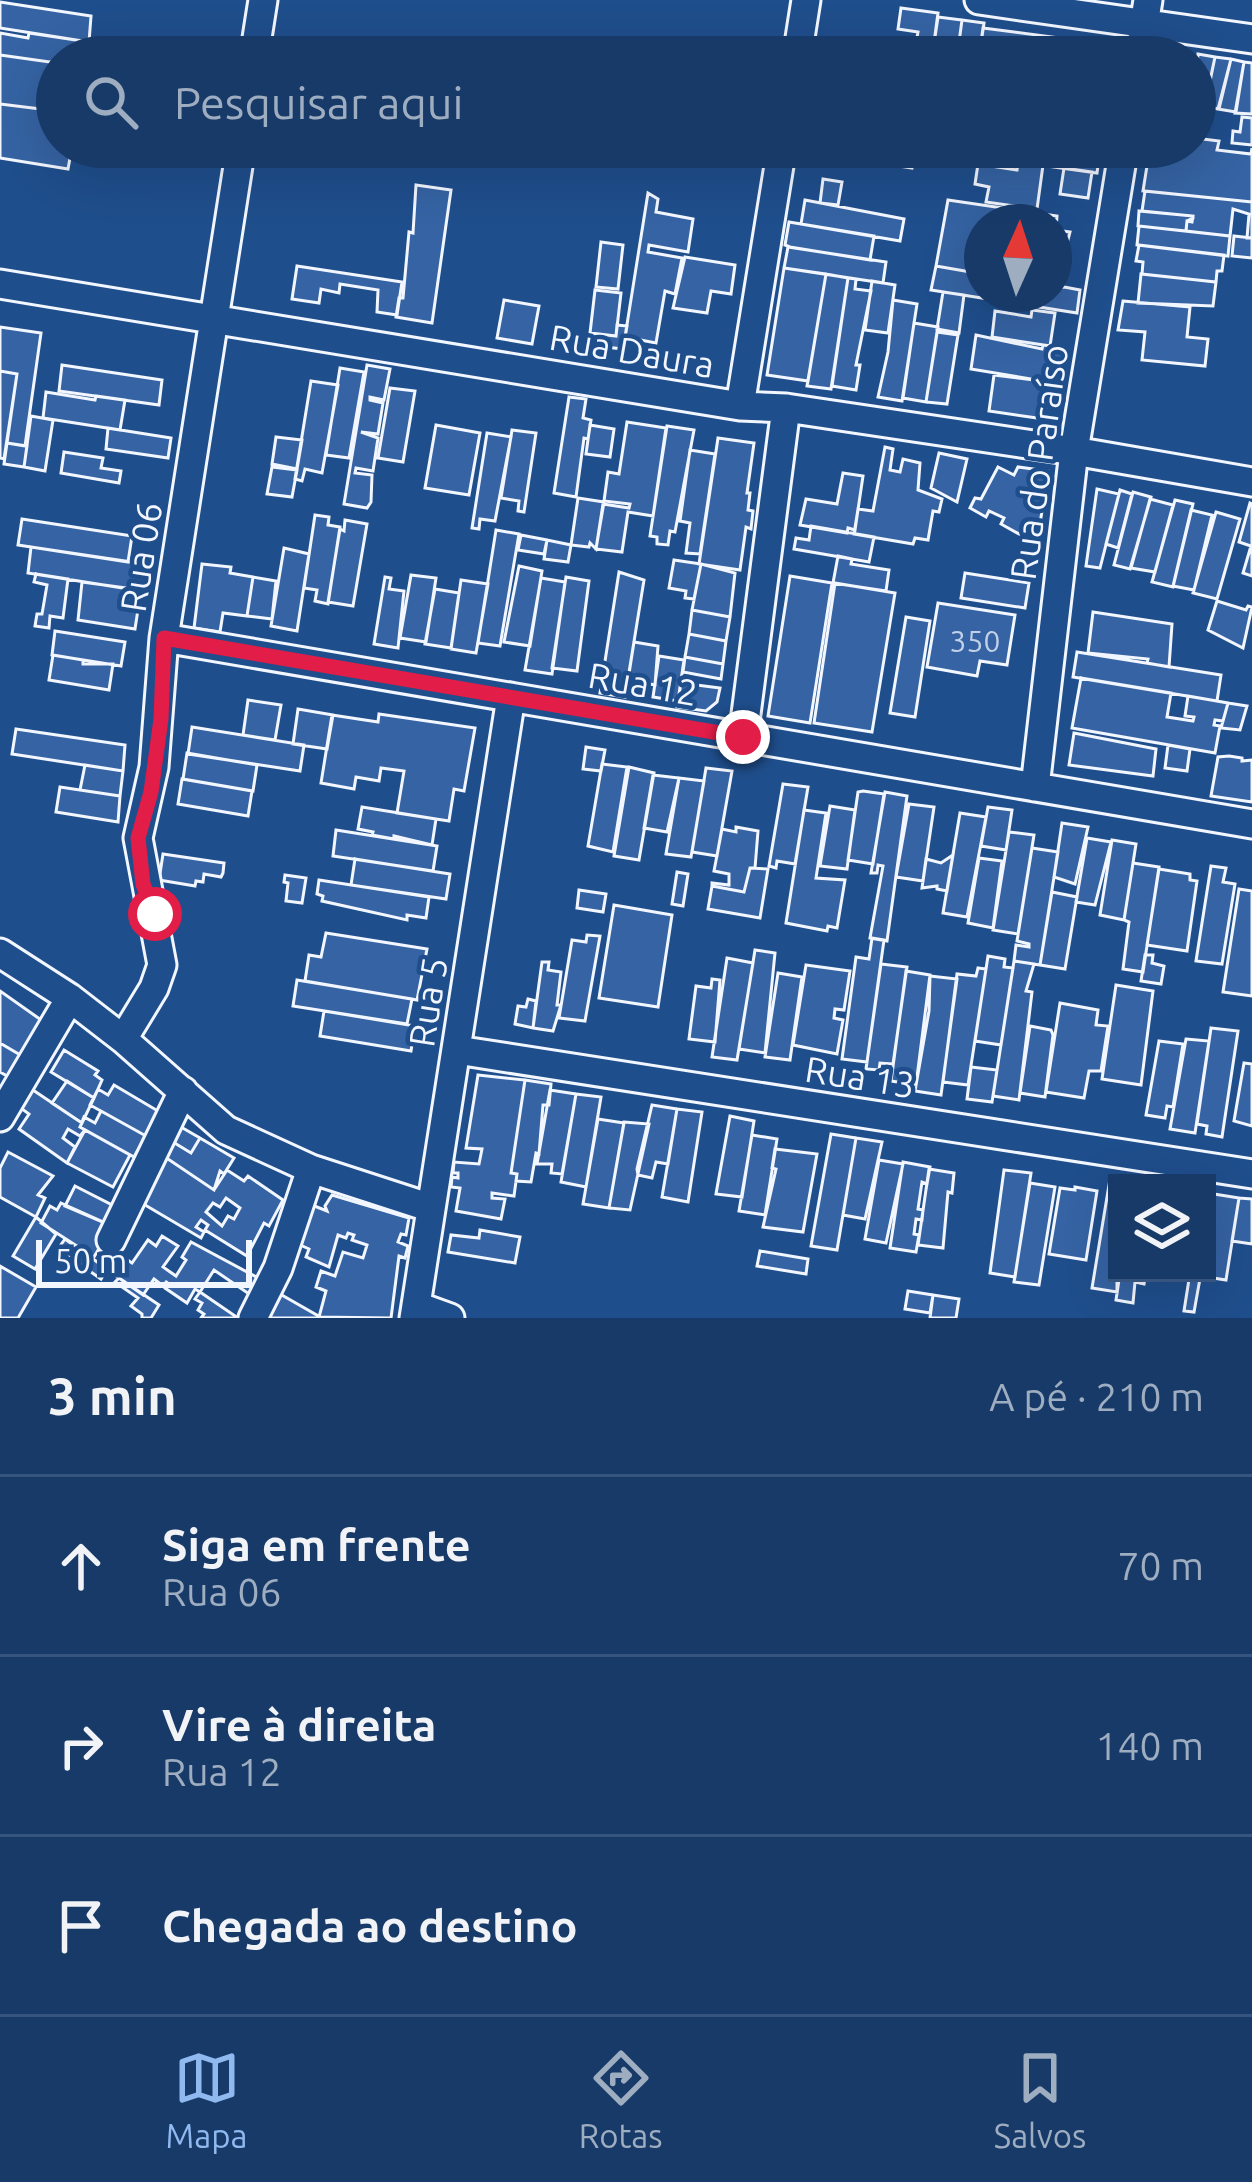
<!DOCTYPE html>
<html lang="pt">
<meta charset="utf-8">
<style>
:root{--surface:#173a69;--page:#244571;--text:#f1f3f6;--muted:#9eadc0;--line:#36547d;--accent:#90b9f0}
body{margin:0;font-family:Ubuntu,sans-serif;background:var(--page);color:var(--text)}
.controls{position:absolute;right:36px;bottom:36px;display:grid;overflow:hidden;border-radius:0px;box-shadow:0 12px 48px #0002}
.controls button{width:108px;height:108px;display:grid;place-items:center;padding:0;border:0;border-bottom:3px solid var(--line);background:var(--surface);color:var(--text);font:60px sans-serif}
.compass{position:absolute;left:964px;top:204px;width:108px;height:108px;border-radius:50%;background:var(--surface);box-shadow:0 12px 48px #0002;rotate:3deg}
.scale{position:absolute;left:36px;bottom:30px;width:216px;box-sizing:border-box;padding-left:12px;border:6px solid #f2f6ff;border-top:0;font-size:33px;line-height:42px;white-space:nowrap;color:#f2f6ff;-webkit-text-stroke:9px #1f4e8c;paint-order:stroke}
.stop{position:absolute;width:36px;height:36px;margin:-27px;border:9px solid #e11d48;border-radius:50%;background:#fff}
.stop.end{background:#e11d48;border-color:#fff;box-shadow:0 3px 12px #0008}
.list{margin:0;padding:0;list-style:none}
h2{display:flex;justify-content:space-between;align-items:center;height:156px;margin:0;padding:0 48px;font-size:51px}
h2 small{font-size:39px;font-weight:400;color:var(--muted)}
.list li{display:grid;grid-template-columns:78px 1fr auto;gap:36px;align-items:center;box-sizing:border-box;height:180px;padding:0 48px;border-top:3px solid var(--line)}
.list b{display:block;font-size:45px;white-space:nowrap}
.list p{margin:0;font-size:39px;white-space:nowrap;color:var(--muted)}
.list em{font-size:39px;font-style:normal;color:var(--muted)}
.icon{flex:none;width:66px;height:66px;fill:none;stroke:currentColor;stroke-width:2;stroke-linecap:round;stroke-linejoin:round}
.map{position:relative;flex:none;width:1252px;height:1318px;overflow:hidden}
.search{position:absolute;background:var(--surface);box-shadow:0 12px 48px #0002;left:36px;right:36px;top:36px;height:132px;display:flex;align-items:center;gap:30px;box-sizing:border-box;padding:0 42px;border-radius:66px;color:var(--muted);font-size:45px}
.sheet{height:696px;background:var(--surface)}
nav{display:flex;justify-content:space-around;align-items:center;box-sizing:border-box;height:168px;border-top:3px solid var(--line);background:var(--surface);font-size:33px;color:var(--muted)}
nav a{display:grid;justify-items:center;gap:6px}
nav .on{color:var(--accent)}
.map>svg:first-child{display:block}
.building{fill:#3563a3;stroke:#f2f6ff;stroke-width:3;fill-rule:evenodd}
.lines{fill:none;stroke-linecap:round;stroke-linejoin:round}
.street-casing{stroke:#f2f6ff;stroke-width:33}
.street{stroke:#1f4e8c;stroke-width:27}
.route{stroke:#e11d48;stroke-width:15}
.labels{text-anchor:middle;stroke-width:9;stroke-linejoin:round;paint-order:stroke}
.number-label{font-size:30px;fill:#c3d1e8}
.street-label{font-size:36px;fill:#f2f6ff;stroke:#1f4e8c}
</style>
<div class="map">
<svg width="1252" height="1318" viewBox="0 0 1252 1318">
<rect width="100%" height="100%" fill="#1f4e8c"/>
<path class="building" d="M0,2L91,16L89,42L0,28Z
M901,8L938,13L933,50L915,48L918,32L898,29Z
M938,17L962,20L957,57H932Z
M962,20L984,23L979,57H957Z
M983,28L1098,43L1099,48L1105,42L1112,46V51L1110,57H979Z
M0,33L28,38L29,33L89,42L87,57H57V63L0,55Z
M1198,54L1215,57L1205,104L1195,102Z
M0,55L57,63V111L0,104Z
M1215,57L1231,59L1219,109L1205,106Z
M1231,59L1244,62L1236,112L1218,109Z
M1244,62L1252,63V114L1235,113Z
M0,104L57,111V147H72L68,169L0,158Z
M1242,117L1252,118V145L1232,143L1233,131L1240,132Z
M1195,138L1219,141L1217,150L1251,154L1252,148V202L1143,191L1150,147H1195Z
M814,147H886L915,152L912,168L813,153Z
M991,147L1100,151L1097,173L990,158Z
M1018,162L1043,165L1037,209L986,202L989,187L975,184L978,164L1017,170Z
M1064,168L1092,172L1088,198L1060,194Z
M823,179L842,182L838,205L820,203Z
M416,185L451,190L432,323L396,317L399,298H403L409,232L413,233Z
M1145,191L1252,202V238H1247L1249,214L1233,209L1230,236L1186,231L1187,221L1192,222L1193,216L1142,211Z
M648,193L658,199L656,212L693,219L688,252L649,245L648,252L682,258L675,294L665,291L656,343L625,337Z
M805,200L904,219L900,241L801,224Z
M948,200L1057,216L1056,230L1070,232L1062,263L1065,264L1062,287L1054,285V222H982V274L936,266Z
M1139,211L1193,216V218L1187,221L1186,231L1138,226Z
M789,222L874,236L870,260L790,247L785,245Z
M1139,226L1230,236L1228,256L1137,245Z
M1234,236L1252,238V258L1232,256Z
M601,242L623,245L618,289L596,287Z
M1139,245L1224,255L1222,271H1217L1216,282L1142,274L1143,262L1136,261Z
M788,247L886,262L883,283L784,268Z
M685,257L735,265L731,294L711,291L707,313L673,308Z
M297,266L402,282L397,315L377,312L378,290L340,284L339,293L321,289L319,303L292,299Z
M936,266L982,274V294H1054V285L1080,290L1077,313L931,290Z
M784,268L826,274L808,381L767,375Z
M826,274L848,278L831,389L807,386Z
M1141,274L1216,282L1213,306L1138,303Z
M848,278L856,279L855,289L871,291L856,365H860L856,390L832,386Z
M872,281L895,285L888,333L865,330Z
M595,290L621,293L616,336L590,333Z
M943,292L964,295L959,333L937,329Z
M504,300L539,306L532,344L497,338Z
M893,300L917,304L902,401L878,397L888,352Z
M1123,301L1190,307L1187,337L1208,339L1205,366L1142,360L1145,332L1118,330Z
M1032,310L1055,313L1050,346L992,337L995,311L1031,317Z
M914,323L938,327L926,402L903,398Z
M617,325L627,326L623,349L588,345L590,333L616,336Z
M0,327L41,333L25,446L7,443L17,374L0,371Z
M937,332L958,335L947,404L926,402Z
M976,335L1042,349L1043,345L1066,348L1061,384L971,369Z
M62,365L162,380L159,405L59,391Z
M367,365L390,369L384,400L370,397V400L383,403L378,434L361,432L378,438L373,471L356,468L355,473L372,475L371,502L367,508L344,504Z
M340,368L364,372L349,458L326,455Z
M0,371L17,374L4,459L0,458Z
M994,375L1050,382L1044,419L989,411Z
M311,381L338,385L322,473L305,469L302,481L295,479Z
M390,388L415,391L403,462L378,458Z
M46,392L95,400L96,396L125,400L120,430L43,418Z
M569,397L586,399L583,418L591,420L588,439L584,438L576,497L554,493Z
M31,416L53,420L45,471L24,467Z
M627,422L666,428L653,516L628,512L622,552L596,549L603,504L629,508L630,504L604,501L608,472L619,474Z
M436,425L480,433L469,495L425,488Z
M590,425L614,429L610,457L586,454Z
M667,426L694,430L675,532L670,531L668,545L657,544V537L650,536Z
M108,428L171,438L168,458L106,449Z
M512,430L536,433L524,512L518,511L519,501L501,498Z
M487,433L511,437L495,521L480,519L479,529L472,528Z
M276,437L302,440L297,469L272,464Z
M718,438L754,443L747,493H750L748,510L753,511L751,529L746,527L740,570L699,564Z
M7,443L27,446L24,467L4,464Z
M885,447L893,449L890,470L900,472L903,459L920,463L918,490L942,499L939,512L933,511L928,540L915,538L913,544L854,534L858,509L873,511Z
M690,450L715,454L700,554L686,553L690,523L680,521Z
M64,452L103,458L101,468L121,471L119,483L61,473Z
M939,453L967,459L957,502L931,488Z
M272,467L297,470L292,497L267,494Z
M998,467L1014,475L1018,467L1048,471L1037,544L1001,524L1004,518L989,511L986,517L970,508L975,498L981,499Z
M843,473L863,476L855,530L848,528L847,533L800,525L806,499L837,504Z
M1097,489L1119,494L1100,568L1086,566Z
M1120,490L1132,494L1118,548L1106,544Z
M1133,492L1151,497L1130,569L1114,565Z
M578,498L604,502L596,549L590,543L589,547L571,545Z
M1150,499L1173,505L1155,572L1131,568Z
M1175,500L1193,504L1173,587L1152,582Z
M1250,503L1252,504V576L1243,573L1251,546L1239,542Z
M1191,510L1212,515L1194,590L1173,586Z
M1216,512L1240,519L1217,599L1193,593Z
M315,515L329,517L328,525L340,527L328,604L315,601L317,590L304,588Z
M22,519L132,536L128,562L18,545Z
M345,520L367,524L353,606L328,602L340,529L344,531Z
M811,526L874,537L869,562L794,549L796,538L809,540Z
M496,530L519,534L500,646L478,643Z
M521,535L547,540L544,554L518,550Z
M547,540L571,545L568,562L544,559Z
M31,547L152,565L148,592L28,573Z
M284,548L309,554L297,631L271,626Z
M838,556L852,559L851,564L889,570L886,591L833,583Z
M674,560L701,564L694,599L685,598L686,591L669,588Z
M202,564L231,567L230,573L253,577L247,616L223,613L220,632L194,628Z
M701,564L735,573L730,617L692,610Z
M519,566L542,571L530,646L504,642Z
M619,572L644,580L625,697L600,693Z
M965,573L1029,583L1025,608L961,598Z
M36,574L68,579L63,618L50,616L49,628L35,626L37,614H42L47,585L34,582Z
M411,575L436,578L426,642L400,638Z
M790,576L832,583L810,723L768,716Z
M253,577L276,581L272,619L247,616Z
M385,577L391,578L389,589L404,591L398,648L374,644Z
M566,577L589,581L577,671L552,668Z
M541,578L565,582L552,674L525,670Z
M461,580L488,584L476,653L451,649Z
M82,582L141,590L135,629L78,620Z
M835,583L895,593L872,732L814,723Z
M435,589L459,593L451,648L425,644Z
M1217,601L1246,610L1248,606L1252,607L1243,648L1208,630Z
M938,603L1015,615L1007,665L980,661L977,676L927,667Z
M692,610L730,617L726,641L689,634Z
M1093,612L1172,624L1169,667L1147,663L1148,659L1088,653Z
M906,617L930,621L915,717L890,713Z
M55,631L125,642L121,666L52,655Z
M689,634L726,641L723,664L685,657Z
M634,642L658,646L655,685L628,680Z
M1077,652L1221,675L1217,701L1073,677Z
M53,655L83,660V664H113L109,690L49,680Z
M659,656L684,660L678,701L653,697Z
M685,657L723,664L721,679L683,672Z
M1081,678L1171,693L1167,717L1193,721L1194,717L1185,716L1188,696L1228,703L1223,721L1215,720L1214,725L1220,726L1215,753L1072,728Z
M681,683L720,688L717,702L706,711L677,707Z
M248,700L281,705L275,740L243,735Z
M1228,703L1247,706L1240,730L1221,728Z
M298,709L333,715L327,749L293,744Z
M379,714L475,728L464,791L454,789L449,821L397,813L404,771L381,768L379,781L356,777L354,789L321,783L332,715L378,722Z
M192,727L304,745L300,771L188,754Z
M16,729L125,745L123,771L12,754Z
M1074,733L1156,749L1153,776L1069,765Z
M1168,745L1190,749L1187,771L1165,768Z
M586,747L605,750L601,771L583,769Z
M187,753L257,765L253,791L183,779Z
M1229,756L1242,758V761L1252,760V802L1211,796L1218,757Z
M602,764L627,767L613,852L588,846Z
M85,765L123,771L120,796L80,790Z
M629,767L654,773L639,860L614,856Z
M706,768L732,771L717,856L692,852Z
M653,775L679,778L667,832L644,828Z
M679,778L704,781L691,857L666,854Z
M182,779L252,791L248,816L178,804Z
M783,784L808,787L795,864L777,861L776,868L769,866Z
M60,787L120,796L118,822L56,812Z
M863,791L884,794L873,864L848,860L858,792Z
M885,792L907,796L887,941L870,938L883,866L878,865L877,873H871Z
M909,804L934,807L923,881L896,877Z
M830,806L855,810L847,869L820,866Z
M362,807L436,819L432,845L394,836V839L372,835L373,832L358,829Z
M988,807L1012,810L1006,850L981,846Z
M804,810L826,813L816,878L845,880L837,928L828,926L827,931L786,923Z
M960,813L986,817L967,917L943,913Z
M1062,823L1088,827L1075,884L1054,877Z
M736,827L758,831L755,868H750L744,892L712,886V883L729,885V874L714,871L722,829L736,832Z
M336,830L437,846L433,871L333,856Z
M1009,832L1034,835L1018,934L993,930Z
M1087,838L1111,842L1095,905L1076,902Z
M1112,840L1136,844L1124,920L1100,915Z
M1032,848L1058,852L1040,965L1014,961L1016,945L1029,947V944L1017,941Z
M163,854L224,863L223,873L221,877L204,874L203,882L196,881L195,886L159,880Z
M953,855L947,891L937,889V886L922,888L926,859L941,863Z
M979,858L1002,861L993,928L968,923Z
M355,859L450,874L446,899L351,885Z
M1133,863L1159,867L1143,972L1123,969L1129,922L1124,920Z
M1211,866L1226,868L1223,882L1235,884L1222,964L1196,961Z
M750,868L768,869L760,918L708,909L712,886L744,892Z
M1159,869L1190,874V880L1197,881L1187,951L1147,945Z
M677,872L688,874L683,906L672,904Z
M285,875L306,878L302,903L286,901L288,883L284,882Z
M319,880L429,897L426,918L407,915V920L322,901L323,896L317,894Z
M1239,889L1252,891V996L1223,992Z
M579,890L606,894L603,912L577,908Z
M1052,892L1077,897L1065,969L1040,965Z
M614,905L672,915L658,1007L599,998Z
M326,933L427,949L417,1000L305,981L309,955L321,957Z
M587,935L600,936L585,1021L559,1018L572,940L586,942Z
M872,938L884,940L867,1062L842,1059L856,957L869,959Z
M755,950L775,953L765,1053L739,1049Z
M1145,955H1153L1152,963L1164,966L1161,984L1141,981Z
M988,956L1005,959L1004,967L1013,968L1001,1045L975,1041Z
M727,958L753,963L737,1060L712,1057Z
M1014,961L1034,964L1026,991L1032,992L1019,1100L993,1096Z
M542,962H549L548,970L561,972L557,1005H561L553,1031L533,1028Z
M881,964L907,967L893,1064L880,1063L879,1070L866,1069Z
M806,965L850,971L844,1010L835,1009L834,1018L843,1020L837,1054L793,1045Z
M978,968L986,969L968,1085L943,1082L957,974L976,976Z
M906,971L930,975L916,1085L891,1081Z
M778,973L802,977L790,1060L765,1057Z
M930,976L957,979L941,1095L915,1091L929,1011Z
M712,979L720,980L715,1042L689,1039L696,986L711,988Z
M297,980L412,999L407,1024L293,1006Z
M1116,985L1153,991L1141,1085L1102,1079Z
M0,991L44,1022L22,1056L0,1043Z
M528,999L536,1001L533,1028L515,1024L518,1006L526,1007Z
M1060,1003L1098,1010L1096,1025L1108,1026L1101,1071H1089L1084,1098L1046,1092Z
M324,1011L415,1026L411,1051L320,1036Z
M1030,1026L1051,1030L1053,1035L1045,1097L1020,1093Z
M1211,1028L1238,1031L1222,1137L1206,1134L1207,1126L1197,1124Z
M1186,1039L1209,1041L1195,1133L1170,1129Z
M1159,1041L1183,1044L1173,1107L1167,1106L1165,1118L1146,1115Z
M0,1043L22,1056L9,1077L0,1072Z
M64,1050L98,1071L95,1075L102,1080L94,1098L51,1072Z
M1244,1063L1252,1064V1126L1234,1121Z
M971,1067L997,1070L992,1102L967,1099Z
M478,1075L525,1080L511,1173L517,1174L514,1196L492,1193V1198L505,1199L501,1219L456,1211L460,1188L451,1187L452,1177L458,1178V1173H453L454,1162L479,1164L482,1149L466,1148Z
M525,1080L551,1084L549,1105H543L539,1154L536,1153L531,1182L516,1181L517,1174L511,1173Z
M67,1081L94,1098L82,1123L52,1103Z
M114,1085L158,1111L146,1136L90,1105L98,1089L108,1095Z
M27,1086L82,1123L80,1127L85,1130L80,1136L68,1129L63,1138L75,1147L67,1163L19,1129L29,1114L14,1103Z
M550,1090L576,1094L562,1174L551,1173L552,1164H537Z
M576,1094L601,1097L586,1187L561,1182Z
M652,1105L677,1109L668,1164L656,1162L652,1178L638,1175L637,1169Z
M677,1109L702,1112L688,1202L662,1197Z
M101,1111L146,1136L134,1157L80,1127L84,1117L95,1123Z
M730,1116L754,1121L742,1197L716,1194Z
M598,1119L624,1123L609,1208L583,1204Z
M624,1122L649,1124L630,1210L609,1208Z
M181,1127L200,1138L191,1153L173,1142Z
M85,1130L130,1155L113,1187L67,1163Z
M831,1134L856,1138L837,1250L811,1246Z
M752,1135L777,1139L765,1215L739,1211Z
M200,1138L234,1158L224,1174L220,1171L214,1190L165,1157L173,1142L191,1153Z
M856,1138L882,1142L865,1219L843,1215Z
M775,1149L817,1154L803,1232L763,1227L776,1169L772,1168Z
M8,1152L53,1176L38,1195L45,1198L36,1217L0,1197V1168Z
M165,1157L214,1190L227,1170L244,1181L248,1176L283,1200L269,1226L264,1223L247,1256L205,1230L208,1225L201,1220L196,1227L204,1232L201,1238L140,1202ZM226,1198L240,1208L234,1219L228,1216L222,1226L206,1212L213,1203L220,1207Z
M879,1160L903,1164L886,1243L865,1239Z
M903,1162L930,1167L927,1184L922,1182L918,1209L923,1210L922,1220L916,1219L914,1234L919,1235L916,1252L890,1248Z
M929,1169L954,1173L952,1193L948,1192L943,1248L918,1245Z
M1004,1170L1031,1173L1015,1277L990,1273Z
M1110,1179L1135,1182L1117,1183V1292L1092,1288Z
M1030,1183L1055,1187L1039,1285L1014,1282Z
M75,1186L114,1206L105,1223L65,1206Z
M1075,1187L1097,1191L1086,1260L1049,1254L1060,1188L1075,1190Z
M1214,1194L1239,1198L1226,1280L1200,1276L1207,1273V1237Z
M332,1195L409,1218L406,1235L401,1234L398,1242L408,1246L405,1258L399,1256L391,1318L319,1317L326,1291L316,1287L321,1271L335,1276L343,1252L363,1258L367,1245L352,1240L354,1235L348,1233L346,1238L338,1235L329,1267L306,1257L309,1249L298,1244L312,1205L327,1211L325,1206Z
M1239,1198L1252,1199V1244L1232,1241Z
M61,1203L101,1221L110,1230L94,1257L41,1223L50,1206L57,1210Z
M36,1217L56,1234L35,1269L13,1256Z
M480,1230L520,1237L515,1263L448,1252L451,1235L479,1238Z
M162,1236L178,1246L163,1267L176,1276L186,1260L182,1257L191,1242L262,1280L252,1296L214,1270L200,1292L195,1289L187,1303L165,1288L167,1281L163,1286L154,1279L143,1295L106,1269L117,1253L132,1263L148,1240L156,1246Z
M65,1239L107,1269L101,1279L58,1249Z
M760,1251L808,1259L806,1274L757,1266Z
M0,1266L36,1287L18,1318H0Z
M1120,1273H1146L1144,1284L1135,1282L1133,1303L1116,1300Z
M1190,1273H1201L1194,1312L1184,1311Z
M119,1278L159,1305L151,1318H142V1314L131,1306L138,1298L115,1282Z
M908,1291L933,1295L930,1313L905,1309Z
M200,1292L238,1318H201L204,1314L198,1310L202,1303L195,1299Z
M280,1294L322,1318H268Z
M933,1295L959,1299L956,1318H930Z"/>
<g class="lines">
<g class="street-casing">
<path id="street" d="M979,0L1252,39
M254,57L263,0
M797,57L806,0
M1139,57L1148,0
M0,284L740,406L786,408L1074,451L1252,482
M740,406L782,147
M164,638L1252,824
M743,737L786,408
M1035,787L1074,451L1124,147
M0,953L70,998L123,1039L226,1130L311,1169L431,1208
M123,1039L154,988L162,965L138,838L154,767L164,638L241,147
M457,1050L1252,1174
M0,1117L70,998
M111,1240L183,1091
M417,1306L450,1318
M253,1318L278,1268L311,1169
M414,1318L511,697"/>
</g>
<use href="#street" class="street"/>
</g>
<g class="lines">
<path class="route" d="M155,914L143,884L138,838L151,792L161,719L164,638L743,737"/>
</g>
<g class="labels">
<g class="number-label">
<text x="975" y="652">350</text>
</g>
<g class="street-label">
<text transform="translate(632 351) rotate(10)" y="13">Rua Daura</text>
<text transform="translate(1039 462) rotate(-82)" y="13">Rua do Paraíso</text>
<text transform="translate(141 557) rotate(-81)" y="13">Rua 06</text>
<text transform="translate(643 684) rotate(10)" y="13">Rua 12</text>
<text transform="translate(428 1002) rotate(-81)" y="13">Rua 5</text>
<text transform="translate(860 1077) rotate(9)" y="13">Rua 13</text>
</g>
</g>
</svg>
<div class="controls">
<button><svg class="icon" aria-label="layers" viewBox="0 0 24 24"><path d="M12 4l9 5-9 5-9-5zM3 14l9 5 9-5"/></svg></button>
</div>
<svg class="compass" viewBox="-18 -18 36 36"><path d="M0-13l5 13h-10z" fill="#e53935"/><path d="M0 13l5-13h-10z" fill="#9eadc0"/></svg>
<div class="scale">50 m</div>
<div class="stop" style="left:155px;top:914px"></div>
<div class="stop end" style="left:743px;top:737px"></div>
<div class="search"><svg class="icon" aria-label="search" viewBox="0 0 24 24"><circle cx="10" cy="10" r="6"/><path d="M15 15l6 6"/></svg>Pesquisar aqui</div>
</div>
<section class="sheet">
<h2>3 min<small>A pé · 210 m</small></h2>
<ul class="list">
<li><svg class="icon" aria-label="ahead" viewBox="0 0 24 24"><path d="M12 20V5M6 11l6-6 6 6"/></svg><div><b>Siga em frente</b><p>Rua 06</p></div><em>70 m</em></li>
<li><svg class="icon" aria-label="right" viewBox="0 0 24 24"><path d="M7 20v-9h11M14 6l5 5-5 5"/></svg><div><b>Vire à direita</b><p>Rua 12</p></div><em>140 m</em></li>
<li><svg class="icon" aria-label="arrive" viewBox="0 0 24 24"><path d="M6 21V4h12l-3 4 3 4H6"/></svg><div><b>Chegada ao destino</b></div></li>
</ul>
</section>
<nav>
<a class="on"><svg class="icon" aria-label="map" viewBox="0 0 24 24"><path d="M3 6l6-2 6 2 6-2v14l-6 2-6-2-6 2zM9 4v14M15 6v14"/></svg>Mapa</a>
<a><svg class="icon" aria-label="directions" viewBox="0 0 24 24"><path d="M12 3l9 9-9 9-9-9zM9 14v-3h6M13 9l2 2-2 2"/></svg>Rotas</a>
<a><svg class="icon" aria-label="saved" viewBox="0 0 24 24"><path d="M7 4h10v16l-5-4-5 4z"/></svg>Salvos</a>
</nav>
